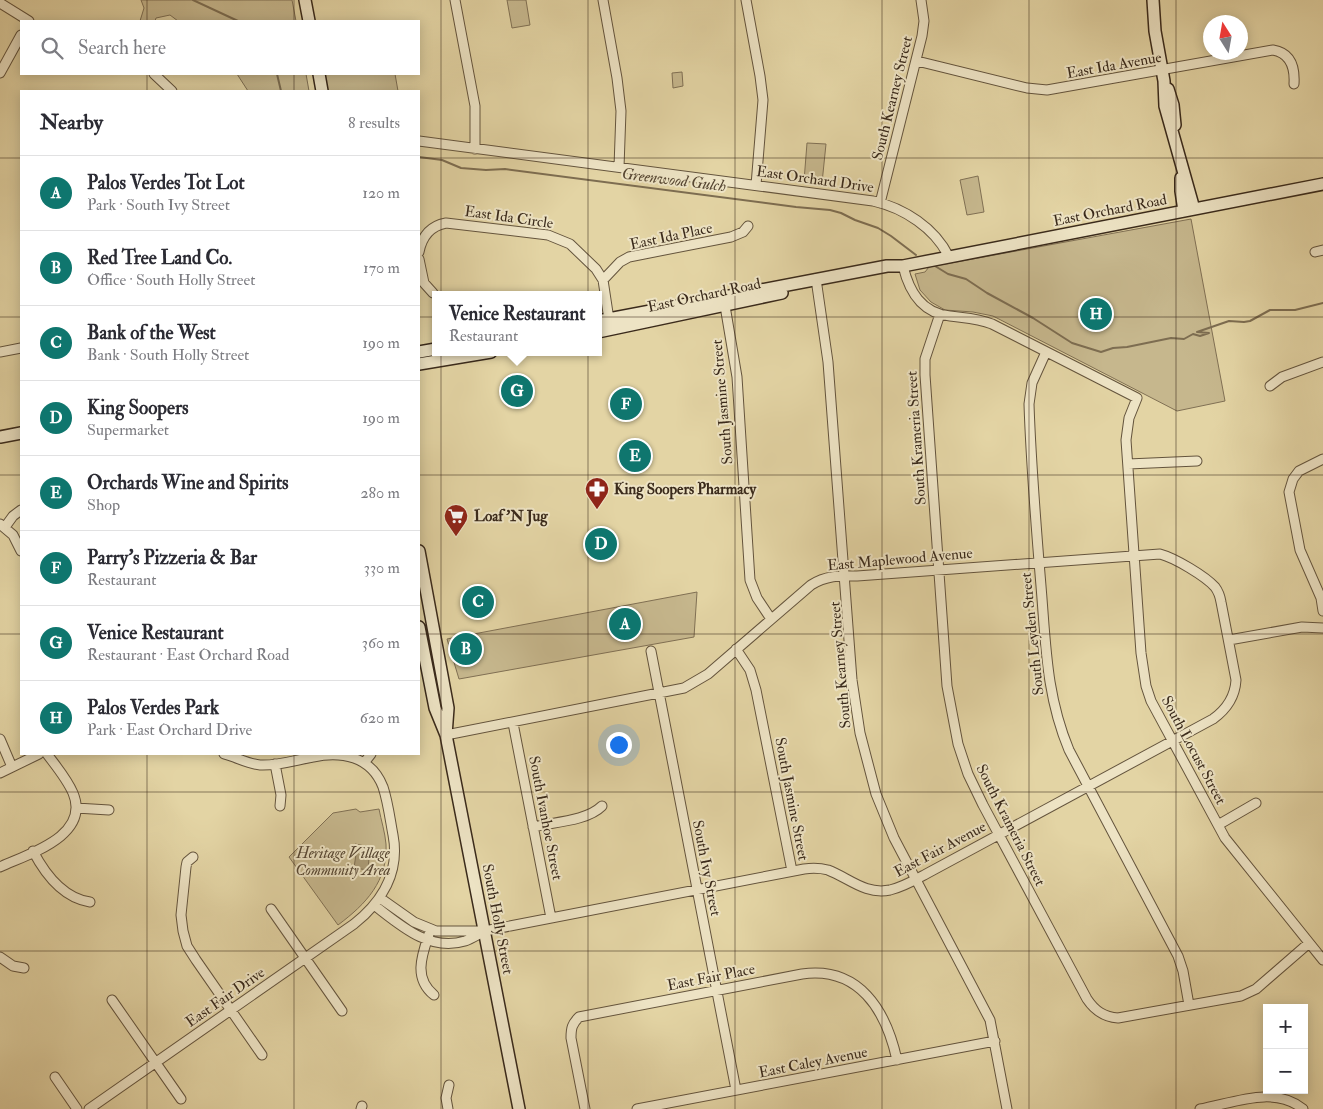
<!DOCTYPE html>
<meta charset="utf-8">
<style>
:root{--surface:#fff;--page:#f2f2f3;--text:#2b2b33;--muted:#7c7c81;--line:#e1e1e2;--accent:#0f766e}
body{margin:0;font-family:"IM FELL Double Pica",serif;background:var(--page);color:var(--text)}
.controls{position:absolute;right:15px;bottom:15px;display:grid;overflow:hidden;border-radius:0px;box-shadow:0 2px 12px #0003}
.controls button{width:45px;height:45px;display:grid;place-items:center;padding:0;border:0;border-bottom:1px solid var(--line);background:var(--surface);color:var(--text);font:25px sans-serif}
.compass{position:absolute;left:1203px;top:15px;width:45px;height:45px;border-radius:50%;background:var(--surface);box-shadow:0 2px 12px #0003;rotate:349deg}
.you{position:absolute;left:618px;top:744px;width:18px;height:18px;margin:-12px;border:4px solid #fff;border-radius:50%;background:#1a73e8;box-shadow:0 0 0 8px #1a73e833}
.badge{display:grid;place-items:center;width:32px;height:32px;border-radius:50%;background:var(--accent);color:#fff;font-size:16px;font-weight:700}
.pin{position:absolute;translate:-50% -50%;border:2px solid #fff;box-shadow:0 1px 5px #0006}
.popup{position:absolute;left:432px;top:291px;width:170px;height:65px;box-sizing:border-box;display:grid;place-content:center;border-radius:0px;background:var(--surface);filter:drop-shadow(0 1px 4px #0005);font-size:16px;white-space:nowrap;color:var(--muted)}
.popup b{font-size:19px;color:var(--text)}
.popup::after{content:'';position:absolute;left:50%;top:100%;margin-left:-10px;border:10px solid transparent;border-top-color:var(--surface)}
.list{margin:0;padding:0;list-style:none}
h2{display:flex;justify-content:space-between;align-items:center;height:65px;margin:0;padding:0 20px;font-size:21px}
h2 small{font-size:16px;font-weight:400;color:var(--muted)}
.list li{display:grid;grid-template-columns:32px 1fr auto;gap:15px;align-items:center;box-sizing:border-box;height:75px;padding:0 20px;border-top:1px solid var(--line)}
.list b{display:block;font-size:19px;white-space:nowrap}
.list p{margin:0;font-size:16px;white-space:nowrap;color:var(--muted)}
.list em{font-size:16px;font-style:normal;color:var(--muted)}
.icon{flex:none;width:28px;height:28px;fill:none;stroke:currentColor;stroke-width:2;stroke-linecap:round;stroke-linejoin:round}
.map{position:relative;flex:none;width:1323px;height:1109px;overflow:hidden}
.search{position:absolute;background:var(--surface);box-shadow:0 2px 12px #0003;left:20px;top:20px;width:400px;height:55px;display:flex;align-items:center;gap:12px;box-sizing:border-box;padding:0 18px;border-radius:0px;color:var(--muted);font-size:19px}
.panel{position:absolute;background:var(--surface);box-shadow:0 2px 12px #0003;left:20px;top:90px;width:400px;height:665px;border-radius:0px}
.map>svg:first-child{display:block}
.green{fill:#c6b78d;stroke:#807054}
.water{fill:#aa9a75;stroke:#7d6d51}
.lines{fill:none;stroke-linecap:round;stroke-linejoin:round}
.stream{stroke:#7d6d51;stroke-width:2}
.street-casing{stroke:#64543d;stroke-width:11}
.secondary-casing{stroke:#3a2a1b;stroke-width:14}
.street{stroke:#ede3c4;stroke-width:9}
.secondary{stroke:#ede3c4;stroke-width:11}
.grid{fill:none;stroke:#3a2a1b;stroke-width:1;stroke-opacity:0.55}
.labels{text-anchor:middle;stroke-width:4;stroke-linejoin:round;paint-order:stroke}
.street-label{font-size:15px;fill:#3a2a1b;stroke:#ede3c4}
.poi-label{font-size:15px;font-weight:bold;fill:#3a2a1b;stroke:#ede3c4;text-anchor:start}
.park-label{font-size:15px;font-style:italic;fill:#564632;stroke:#ede3c4}
.water-label{font-size:16px;font-style:italic;fill:#564632;stroke:#ede3c4}
</style>
<div class="map">
<svg width="1323" height="1109" viewBox="0 0 1323 1109">
<rect width="100%" height="100%" fill="#e3d4a4"/>
<filter id="stains"><feTurbulence type="fractalNoise" baseFrequency=".004" numOctaves="4"/><feColorMatrix values="0 0 0 0 .2 0 0 0 0 .09 0 0 0 0 .02 0 0 0 .5 -.17"/></filter>
<radialGradient id="worn" r=".72"><stop offset=".6" stop-color="#630" stop-opacity="0"/><stop offset="1" stop-color="#630" stop-opacity=".3"/></radialGradient>
<path class="green" d="M141,0H292L296,21H178L170,15L156,18L155,21H140L144,8Z
M507,0H526L530,25L512,28Z
M682,72L683,86L673,88L672,73Z
M237,74H306L309,91H248Z
M323,74H395L398,91H327Z
M807,143L826,144L822,183L804,181Z
M978,176L984,212L967,215L960,180Z
M1191,219L1225,401L1177,411L993,316L973,312L945,310L931,302L920,290L915,274L925,272L929,267Z
M697,592L694,637L459,679L447,639Z
M356,809L360,812L379,809C381,820 385,832 386,844C388,881 366,904 338,925L289,857L333,813Z"/>
<path class="water" d="M355,844L370,847L368,870L354,868L357,847H355Z"/>
<g class="lines">
<path class="stream" d="M193,0L238,21
M277,74L281,91
M419,157L442,160L461,168L486,170L505,169L796,207L830,210L841,213L855,220L878,228L891,236L916,255
M935,266L948,274L966,279L987,293L1033,318L1072,343L1101,352L1113,348L1127,347L1171,338L1184,339L1193,334L1200,336L1209,333L1197,332L1229,321L1244,322L1250,321L1270,310H1295L1323,303"/>
<g class="street-casing">
<path id="street" d="M455,0L475,106V149
M603,0L617,78L621,111L619,167
M746,0L760,76L763,100L756,185
M0,3L29,21
M917,61L1027,88L1047,90L1273,50C1291,53 1295,68 1294,84
M0,73L21,35
M154,74L172,91
M419,141L873,201C904,208 935,228 949,257
M880,203L922,36L924,21L921,0
M419,252C422,236 430,226 446,223L548,235L570,244L596,269L603,280L608,313L612,322
M1315,252L1323,250
M419,259L424,283L433,293
M903,266C909,291 921,313 950,316C965,318 978,318 992,324L1137,398L1129,418L1126,440L1141,653L1146,686L1151,701L1225,838L1323,960
M816,279L828,362L852,680L860,733L876,794L894,838L990,1020L1007,1109
M603,280L620,262L629,257L731,237L743,232L748,226
M724,300L737,377L750,580L757,598L771,619
M940,314L925,359V375L947,686L958,744L968,774L983,805L1087,999C1095,1011 1104,1017 1118,1018L1241,996L1256,989L1309,943
M0,352L21,348
M1046,352L1032,383L1029,404C1031,465 1036,526 1041,586C1046,645 1046,695 1069,750L1178,956L1183,971L1189,1005
M1270,386L1282,377L1323,362
M1323,459L1299,471L1293,479L1289,492L1300,550L1321,598L1323,611
M1128,464L1197,461
M0,524L13,535L21,551
M5,527L13,516L21,510
M1229,640L1302,627L1323,628
M736,649L750,670L756,690L792,871
M651,651L736,1090
M513,723L551,918
M0,739L12,767
M364,763L371,754
M275,764L281,795L280,806
M0,773L39,754
M76,808L109,810
M1218,825L1256,803
M533,827C554,822 587,821 602,806
M33,851C45,874 63,898 90,902
M193,857L187,862L186,867L181,915L183,931L187,946L196,960L262,1055
M0,867C28,854 91,836 73,793C67,779 56,766 47,754
M380,898L414,922L436,931H485
M374,905C400,925 429,952 465,941C471,939 477,935 483,932C491,929 501,928 510,926L804,869C812,868 820,868 828,870C849,878 865,895 890,890C903,887 915,880 926,874L1213,719C1227,709 1235,697 1236,680L1221,602C1220,596 1218,591 1215,587C1205,576 1175,558 1160,554L857,576C840,575 825,576 811,585L708,674L684,688L446,735
M271,909L342,1011
M429,934C422,955 413,978 434,995
M0,957L13,966L24,968
M112,1000L181,1099
M55,1077L77,1109
M89,1109L354,924C382,902 400,872 393,835C390,819 388,802 383,787C371,756 341,751 313,757C296,760 277,766 260,765C248,764 236,757 224,754
M361,1109L362,1106
M448,1109L446,1098L449,1085
M585,1109L571,1038C571,1028 572,1024 579,1017L802,974C859,966 886,1010 897,1060
M637,1109L995,1041
M1200,1109C1233,1103 1275,1085 1303,1109"/>
</g>
<g class="secondary-casing">
<path id="secondary" d="M305,0L309,21
M1153,0L1155,31L1164,81L1165,106L1194,209
M319,74L322,91
M1168,89L1173,105L1175,125
M1181,178V191L1184,211
M598,321L887,266H903L1323,184
M598,332L782,293
M419,352L436,349
M419,364L491,352
M0,437L21,433
M419,551L448,708L446,735
M419,627L435,708L446,735L519,1109"/>
</g>
<use href="#street" class="street"/>
<use href="#secondary" class="secondary"/>
</g>
<path class="grid" d="M147,0V21M294,0V21M441,0V1109M588,0V1109M735,0V1109M882,0V1109M1029,0V1109M1176,0V1109M147,74V91M294,74V91M0,158H21M419,158H1323M0,317H21M419,317H1323M0,475H21M419,475H1323M0,634H21M419,634H1323M147,754V1109M294,754V1109M0,792H1323M0,951H1323"/>
<defs>
<g id="pharmacy-pin" transform="scale(1.25)"><path d="M0 17L-7.5 6A9.5 9.5 0 1 1 7.5 6Z" fill="#8f2418" stroke="#ede3c4"/><path d="M-2-6h4v4h4v4h-4v4h-4v-4h-4v-4h4Z" fill="#fff"/></g>
<g id="supermarket-pin" transform="scale(1.25)"><path d="M0 17L-7.5 6A9.5 9.5 0 1 1 7.5 6Z" fill="#8f2418" stroke="#ede3c4"/><path d="M-6-5.5h2.5l.6 2H6L4.5 2H-2.5L-4.4-4H-6ZM-1.5 3.2a1.3 1.3 0 1 0 .1 0ZM3 3.2a1.3 1.3 0 1 0 .1 0Z" fill="#fff"/></g>
</defs>
<g fill-rule="evenodd">
<use href="#pharmacy-pin" x="597" y="489"/>
<use href="#supermarket-pin" x="456" y="516"/>
</g>
<g class="labels">
<g class="street-label">
<text transform="translate(1114 65) rotate(-10)" y="5">East Ida Avenue</text>
<text transform="translate(892 98) rotate(-76)" y="5">South Kearney Street</text>
<text transform="translate(815 179) rotate(8)" y="5">East Orchard Drive</text>
<text transform="translate(1110 210) rotate(-11)" y="5">East Orchard Road</text>
<text transform="translate(509 217) rotate(8)" y="5">East Ida Circle</text>
<text transform="translate(671 236) rotate(-12)" y="5">East Ida Place</text>
<text transform="translate(704 295) rotate(-12)" y="5">East Orchard Road</text>
<text transform="translate(722 402) rotate(-95)" y="5">South Jasmine Street</text>
<text transform="translate(916 438) rotate(-94)" y="5">South Krameria Street</text>
<text transform="translate(900 559) rotate(-5)" y="5">East Maplewood Avenue</text>
<text transform="translate(1032 634) rotate(-96)" y="5">South Leyden Street</text>
<text transform="translate(840 665) rotate(-95)" y="5">South Kearney Street</text>
<text transform="translate(1194 750) rotate(62)" y="5">South Locust Street</text>
<text transform="translate(792 799) rotate(79)" y="5">South Jasmine Street</text>
<text transform="translate(546 818) rotate(79)" y="5">South Ivanhoe Street</text>
<text transform="translate(1011 825) rotate(63)" y="5">South Krameria Street</text>
<text transform="translate(940 849) rotate(-28)" y="5">East Fair Avenue</text>
<text transform="translate(707 868) rotate(79)" y="5">South Ivy Street</text>
<text transform="translate(498 919) rotate(79)" y="5">South Holly Street</text>
<text transform="translate(711 977) rotate(-11)" y="5">East Fair Place</text>
<text transform="translate(225 997) rotate(-35)" y="5">East Fair Drive</text>
<text transform="translate(813 1062) rotate(-11)" y="5">East Caley Avenue</text>
</g>
<g class="poi-label">
<text x="614" y="494">King Soopers Pharmacy</text>
<text x="474" y="521">Loaf 'N Jug</text>
</g>
<g class="park-label">
<text x="343" y="858">Heritage Village<tspan x="343" dy="17">Community Area</tspan></text>
</g>
<g class="water-label">
<text transform="translate(674 179) rotate(7)" y="6">Greenwood Gulch</text>
</g>
</g>
<rect width="100%" height="100%" filter="url(#stains)"/>
<rect width="100%" height="100%" fill="url(#worn)"/>
</svg>
<div class="controls">
<button>+</button>
<button>−</button>
</div>
<svg class="compass" viewBox="-18 -18 36 36"><path d="M0-13l5 13h-10z" fill="#e53935"/><path d="M0 13l5-13h-10z" fill="#7c7c81"/></svg>
<div class="you"></div>
<div class="pin badge" style="left:625px;top:624px">A</div>
<div class="pin badge" style="left:466px;top:649px">B</div>
<div class="pin badge" style="left:478px;top:602px">C</div>
<div class="pin badge" style="left:601px;top:544px">D</div>
<div class="pin badge" style="left:635px;top:456px">E</div>
<div class="pin badge" style="left:626px;top:404px">F</div>
<div class="pin badge" style="left:517px;top:391px">G</div>
<div class="popup"><b>Venice Restaurant</b>Restaurant</div>
<div class="pin badge" style="left:1096px;top:314px">H</div>
<div class="search"><svg class="icon" aria-label="search" viewBox="0 0 24 24"><circle cx="10" cy="10" r="6"/><path d="M15 15l6 6"/></svg>Search here</div>
<section class="panel">
<h2>Nearby<small>8 results</small></h2>
<ul class="list">
<li><span class="badge">A</span><div><b>Palos Verdes Tot Lot</b><p>Park · South Ivy Street</p></div><em>120 m</em></li>
<li><span class="badge">B</span><div><b>Red Tree Land Co.</b><p>Office · South Holly Street</p></div><em>170 m</em></li>
<li><span class="badge">C</span><div><b>Bank of the West</b><p>Bank · South Holly Street</p></div><em>190 m</em></li>
<li><span class="badge">D</span><div><b>King Soopers</b><p>Supermarket</p></div><em>190 m</em></li>
<li><span class="badge">E</span><div><b>Orchards Wine and Spirits</b><p>Shop</p></div><em>280 m</em></li>
<li><span class="badge">F</span><div><b>Parry's Pizzeria &amp; Bar</b><p>Restaurant</p></div><em>330 m</em></li>
<li><span class="badge">G</span><div><b>Venice Restaurant</b><p>Restaurant · East Orchard Road</p></div><em>360 m</em></li>
<li><span class="badge">H</span><div><b>Palos Verdes Park</b><p>Park · East Orchard Drive</p></div><em>620 m</em></li>
</ul>
</section>
</div>
